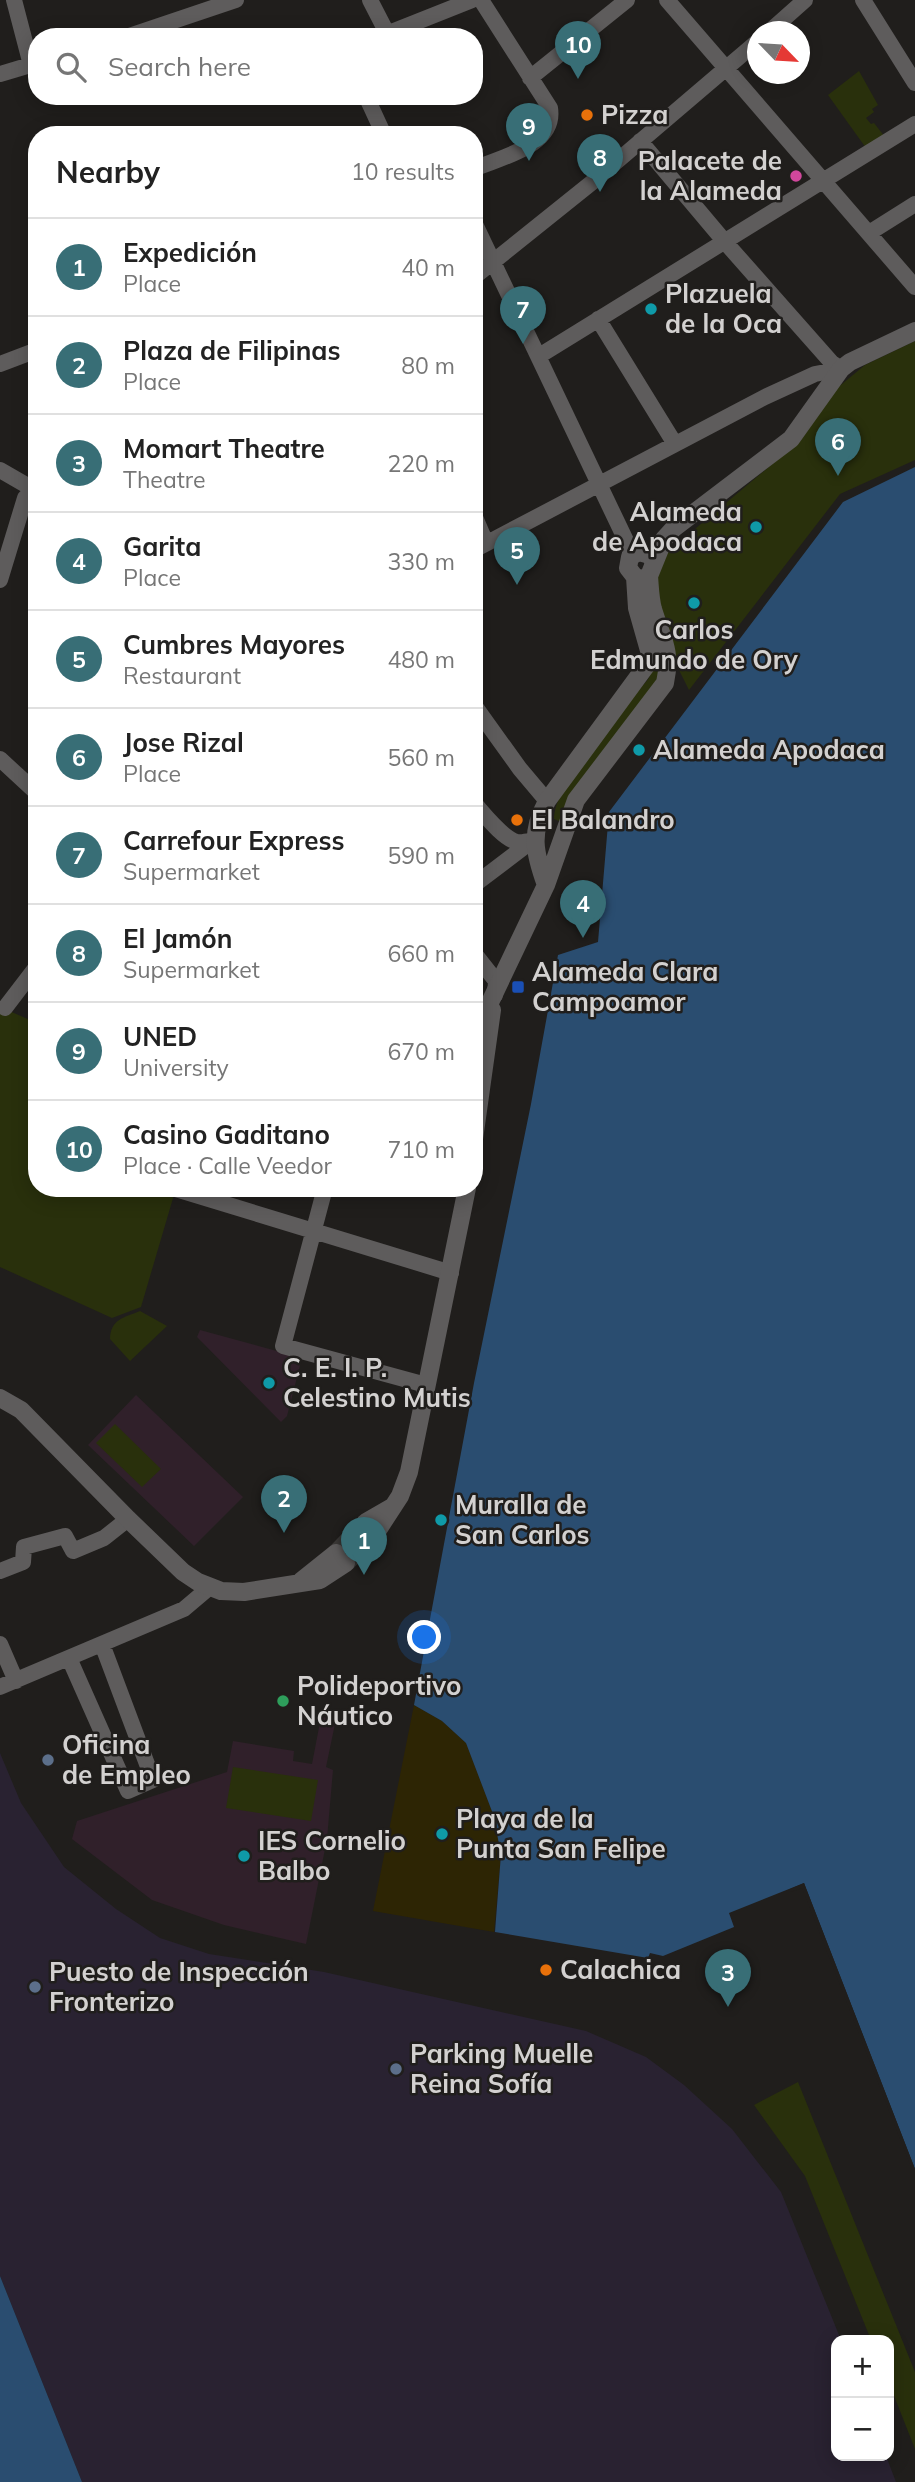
<!DOCTYPE html>
<meta charset="utf-8">
<style>
:root{--surface:#fff;--page:#f6f6f6;--text:#222;--muted:#767676;--line:#e0e0e0;--accent:#386e76}
body{margin:0;font-family:Mulish,sans-serif;background:var(--page);color:var(--text)}
.controls{position:absolute;right:21px;bottom:21px;display:grid;overflow:hidden;border-radius:14px;box-shadow:0 4px 18px #0003}
.controls button{width:63px;height:63px;display:grid;place-items:center;padding:0;border:0;border-bottom:2px solid var(--line);background:var(--surface);color:var(--text);font:35px sans-serif}
.compass{position:absolute;left:747px;top:21px;width:63px;height:63px;border-radius:50%;background:var(--surface);box-shadow:0 4px 18px #0003;rotate:115deg}
.you{position:absolute;left:425px;top:1638px;width:24px;height:24px;margin:-18px;border:5px solid #fff;border-radius:50%;background:#1a73e8;box-shadow:0 0 0 10px #1a73e833}
.badge{display:grid;place-items:center;width:46px;height:46px;border-radius:50%;background:var(--accent);color:#fff;font-size:23px;font-weight:700}
.pin{position:absolute;translate:-50% -58px;filter:drop-shadow(0 2px 4px #0008)}
.pin::after{content:'';position:absolute;top:37px;width:24px;height:21px;background:inherit;clip-path:polygon(0 0,100% 0,50% 100%)}
.list{margin:0;padding:0;list-style:none}
h2{display:flex;justify-content:space-between;align-items:center;height:91px;margin:0;padding:0 28px;font-size:30px}
h2 small{font-size:23px;font-weight:400;color:var(--muted)}
.list li{display:grid;grid-template-columns:46px 1fr auto;gap:21px;align-items:center;box-sizing:border-box;height:98px;padding:0 28px;border-top:2px solid var(--line)}
.list b{display:block;font-size:26px;white-space:nowrap}
.list p{margin:0;font-size:23px;white-space:nowrap;color:var(--muted)}
.list em{font-size:23px;font-style:normal;color:var(--muted)}
.icon{flex:none;width:38px;height:38px;fill:none;stroke:currentColor;stroke-width:2;stroke-linecap:round;stroke-linejoin:round}
.map{position:relative;flex:none;width:915px;height:2482px;overflow:hidden}
.search{position:absolute;background:var(--surface);box-shadow:0 4px 18px #0003;left:28px;top:28px;width:455px;height:77px;display:flex;align-items:center;gap:18px;box-sizing:border-box;padding:0 24px;border-radius:28px;color:var(--muted);font-size:26px}
.panel{position:absolute;background:var(--surface);box-shadow:0 4px 18px #0003;left:28px;top:126px;width:455px;height:1071px;border-radius:28px}
.map>svg:first-child{display:block}
.industrial{fill:#292231}
.education{fill:#30202a}
.green{fill:#29300c}
.sand{fill:#2d2504}
.water{fill:#2a4d70}
.pier{fill:#201e1c}
.lines{fill:none;stroke-linecap:round;stroke-linejoin:round}
.tertiary-tunnel{stroke:#3b3937;stroke-width:18;stroke-dasharray:18 9;stroke-linecap:butt}
.minor{stroke:#5e5c5c;stroke-width:16}
.tertiary{stroke:#5e5c5c;stroke-width:18}
.food-dot{fill:#e8710a;stroke:#201e1c;stroke-width:2.5}
.hotel-dot{fill:#d1479c;stroke:#201e1c;stroke-width:2.5}
.culture-dot{fill:#0f9aa8;stroke:#201e1c;stroke-width:2.5}
.transit-dot{fill:#1a4fb4;stroke:#201e1c;stroke-width:2.5}
.leisure-dot{fill:#2e9e5b;stroke:#201e1c;stroke-width:2.5}
.service-dot{fill:#5c6f8a;stroke:#201e1c;stroke-width:2.5}
.labels{text-anchor:middle;stroke-width:5;stroke-linejoin:round;paint-order:stroke}
.poi-label{font-size:26px;font-weight:bold;fill:#d3d1d0;stroke:#201e1c;text-anchor:start}
</style>
<div class="map">
<svg width="915" height="2482" viewBox="0 0 915 2482">
<rect width="100%" height="100%" fill="#201e1c"/>
<path class="industrial" d="M0,1753L21,1803L64,1867L116,1909L160,1938L209,1954L324,1972L586,2031L646,2057L684,2085L732,2129L781,2192L841,2340H836V2456H886L896,2482H82L0,2276Z"/>
<path class="education" d="M200,1330L302,1358L287,1416L281,1422L197,1337Z
M136,1395L243,1497L194,1546L88,1445Z
M321,1717L336,1719L326,1767L333,1770L327,1839L306,1944L224,1925L152,1900L72,1839L77,1821L227,1772L233,1741L294,1751L293,1761L312,1764Z"/>
<path class="green" d="M859,71L878,105L872,109L874,112L866,118L871,124L874,123L885,137L866,148L828,95Z
M915,341V460L840,494L689,690L680,672L655,590L658,560L801,440L836,389L865,365Z
M664,650L661,686L561,822L554,819C554,782 625,708 649,678L655,663L654,651Z
M0,1007L37,1023V1188H176L141,1307L112,1318L0,1267Z
M140,1311L167,1326L130,1361L110,1339C111,1319 123,1318 140,1311Z
M115,1424L161,1469L142,1487L96,1443Z
M233,1767L318,1780L311,1821L226,1808Z
M798,2082L915,2372V2449L889,2383V2340H871L805,2176L754,2105Z"/>
<path class="sand" d="M414,1705L442,1721L466,1743L493,1814L501,1854L494,1932L373,1911Z"/>
<path class="water" d="M915,467V2169L804,1883L729,1913L734,1927L663,1956L650,1953L648,1958L495,1932L501,1854L493,1814L466,1743L442,1721L414,1705L474,1383L531,1104L558,955L598,942L609,812L843,502Z
M0,2276L82,2482H0Z"/>
<path class="pier" d="M804,1883L915,2169V2173L912,2170L802,1888L791,1892L790,1889Z"/>
<g class="lines">
<path class="tertiary-tunnel" d="M336,1553L366,1522
M346,1563L376,1533"/>
<path class="minor" d="M14,0L31,65
M370,0L387,33
M667,0L915,287
M863,0L915,83
M769,32L805,0
M126,37L236,0
M379,37L472,0
M0,74L37,63
M530,78L627,0
M366,96L384,135
M640,141L725,242L832,363L841,369
M474,169C501,157 556,146 550,108L481,0
M474,222L630,549V557
M869,233L915,204
M474,277L595,180L758,41
M598,319L675,444
M539,356L915,124
M0,364L37,350
M0,470L33,489
M474,515L486,543
M474,550L765,397L815,374L841,369
M0,580L25,498L37,486
M474,705L520,769L547,801
M0,759L37,793
M474,803C484,814 503,839 517,842C522,843 529,841 534,840
M474,885L532,841
M474,953L496,981L495,995
M5,1008L37,966
M325,1188L283,1346L426,1385
M176,1189L451,1273
M0,1571L23,1562L24,1547L65,1536L73,1551L104,1538L128,1519
M0,1644L16,1681
M69,1658L128,1791L153,1780L102,1644
M0,1687L184,1609L210,1587"/>
<path class="tertiary" d="M654,563L650,555L639,552L630,557L628,568L635,577L642,579L649,576L664,539L674,528L791,439L841,369L850,362L915,331
M546,885C534,852 530,833 547,801L646,666L650,654L637,608L635,577
M474,1036L546,885L576,800L665,683C672,650 662,639 653,609C650,598 650,587 649,576
M474,1139L492,1010
M0,1398L21,1410L128,1519L183,1572L198,1582L221,1591L244,1592L320,1580L346,1563
M366,1522L392,1507
M376,1533L400,1496L409,1472L467,1188
M301,1581L336,1553"/>
</g>
<g class="food-dot">
<circle cx="587" cy="115" r="7"/>
<circle cx="517" cy="820" r="7"/>
<circle cx="546" cy="1970" r="7"/>
</g>
<circle class="hotel-dot" cx="796" cy="176" r="7"/>
<g class="culture-dot">
<circle cx="651" cy="309" r="7"/>
<circle cx="756" cy="527" r="7"/>
<circle cx="694" cy="603" r="7"/>
<circle cx="639" cy="750" r="7"/>
<circle cx="269" cy="1383" r="7"/>
<circle cx="441" cy="1520" r="7"/>
<circle cx="442" cy="1834" r="7"/>
<circle cx="244" cy="1856" r="7"/>
</g>
<rect class="transit-dot" x="511" y="980" width="14" height="14" rx="3.5"/>
<circle class="leisure-dot" cx="283" cy="1701" r="7"/>
<g class="service-dot">
<circle cx="48" cy="1760" r="7"/>
<circle cx="35" cy="1987" r="7"/>
<circle cx="396" cy="2069" r="7"/>
</g>
<g class="labels">
<g class="poi-label">
<text x="601" y="124">Pizza</text>
<text x="782" y="170" text-anchor="end">Palacete de<tspan x="782" dy="30">la Alameda</tspan></text>
<text x="665" y="303">Plazuela<tspan x="665" dy="30">de la Oca</tspan></text>
<text x="742" y="521" text-anchor="end">Alameda<tspan x="742" dy="30">de Apodaca</tspan></text>
<text x="694" y="639" text-anchor="middle">Carlos<tspan x="694" dy="30">Edmundo de Ory</tspan></text>
<text x="653" y="759">Alameda Apodaca</text>
<text x="531" y="829">El Balandro</text>
<text x="532" y="981">Alameda Clara<tspan x="532" dy="30">Campoamor</tspan></text>
<text x="283" y="1377">C. E. I. P.<tspan x="283" dy="30">Celestino Mutis</tspan></text>
<text x="455" y="1514">Muralla de<tspan x="455" dy="30">San Carlos</tspan></text>
<text x="297" y="1695">Polideportivo<tspan x="297" dy="30">Náutico</tspan></text>
<text x="62" y="1754">Oficina<tspan x="62" dy="30">de Empleo</tspan></text>
<text x="456" y="1828">Playa de la<tspan x="456" dy="30">Punta San Felipe</tspan></text>
<text x="258" y="1850">IES Cornelio<tspan x="258" dy="30">Balbo</tspan></text>
<text x="560" y="1979">Calachica</text>
<text x="49" y="1981">Puesto de Inspección<tspan x="49" dy="30">Fronterizo</tspan></text>
<text x="410" y="2063">Parking Muelle<tspan x="410" dy="30">Reina Sofía</tspan></text>
</g>
</g>
</svg>
<div class="controls">
<button>+</button>
<button>−</button>
</div>
<svg class="compass" viewBox="-18 -18 36 36"><path d="M0-13l5 13h-10z" fill="#e53935"/><path d="M0 13l5-13h-10z" fill="#767676"/></svg>
<div class="you"></div>
<div class="pin badge" style="left:364px;top:1575px">1</div>
<div class="pin badge" style="left:284px;top:1533px">2</div>
<div class="pin badge" style="left:728px;top:2007px">3</div>
<div class="pin badge" style="left:583px;top:938px">4</div>
<div class="pin badge" style="left:517px;top:585px">5</div>
<div class="pin badge" style="left:838px;top:476px">6</div>
<div class="pin badge" style="left:523px;top:344px">7</div>
<div class="pin badge" style="left:600px;top:192px">8</div>
<div class="pin badge" style="left:529px;top:161px">9</div>
<div class="pin badge" style="left:578px;top:79px">10</div>
<div class="search"><svg class="icon" aria-label="search" viewBox="0 0 24 24"><circle cx="10" cy="10" r="6"/><path d="M15 15l6 6"/></svg>Search here</div>
<section class="panel">
<h2>Nearby<small>10 results</small></h2>
<ul class="list">
<li><span class="badge">1</span><div><b>Expedición</b><p>Place</p></div><em>40 m</em></li>
<li><span class="badge">2</span><div><b>Plaza de Filipinas</b><p>Place</p></div><em>80 m</em></li>
<li><span class="badge">3</span><div><b>Momart Theatre</b><p>Theatre</p></div><em>220 m</em></li>
<li><span class="badge">4</span><div><b>Garita</b><p>Place</p></div><em>330 m</em></li>
<li><span class="badge">5</span><div><b>Cumbres Mayores</b><p>Restaurant</p></div><em>480 m</em></li>
<li><span class="badge">6</span><div><b>Jose Rizal</b><p>Place</p></div><em>560 m</em></li>
<li><span class="badge">7</span><div><b>Carrefour Express</b><p>Supermarket</p></div><em>590 m</em></li>
<li><span class="badge">8</span><div><b>El Jamón</b><p>Supermarket</p></div><em>660 m</em></li>
<li><span class="badge">9</span><div><b>UNED</b><p>University</p></div><em>670 m</em></li>
<li><span class="badge">10</span><div><b>Casino Gaditano</b><p>Place · Calle Veedor</p></div><em>710 m</em></li>
</ul>
</section>
</div>
